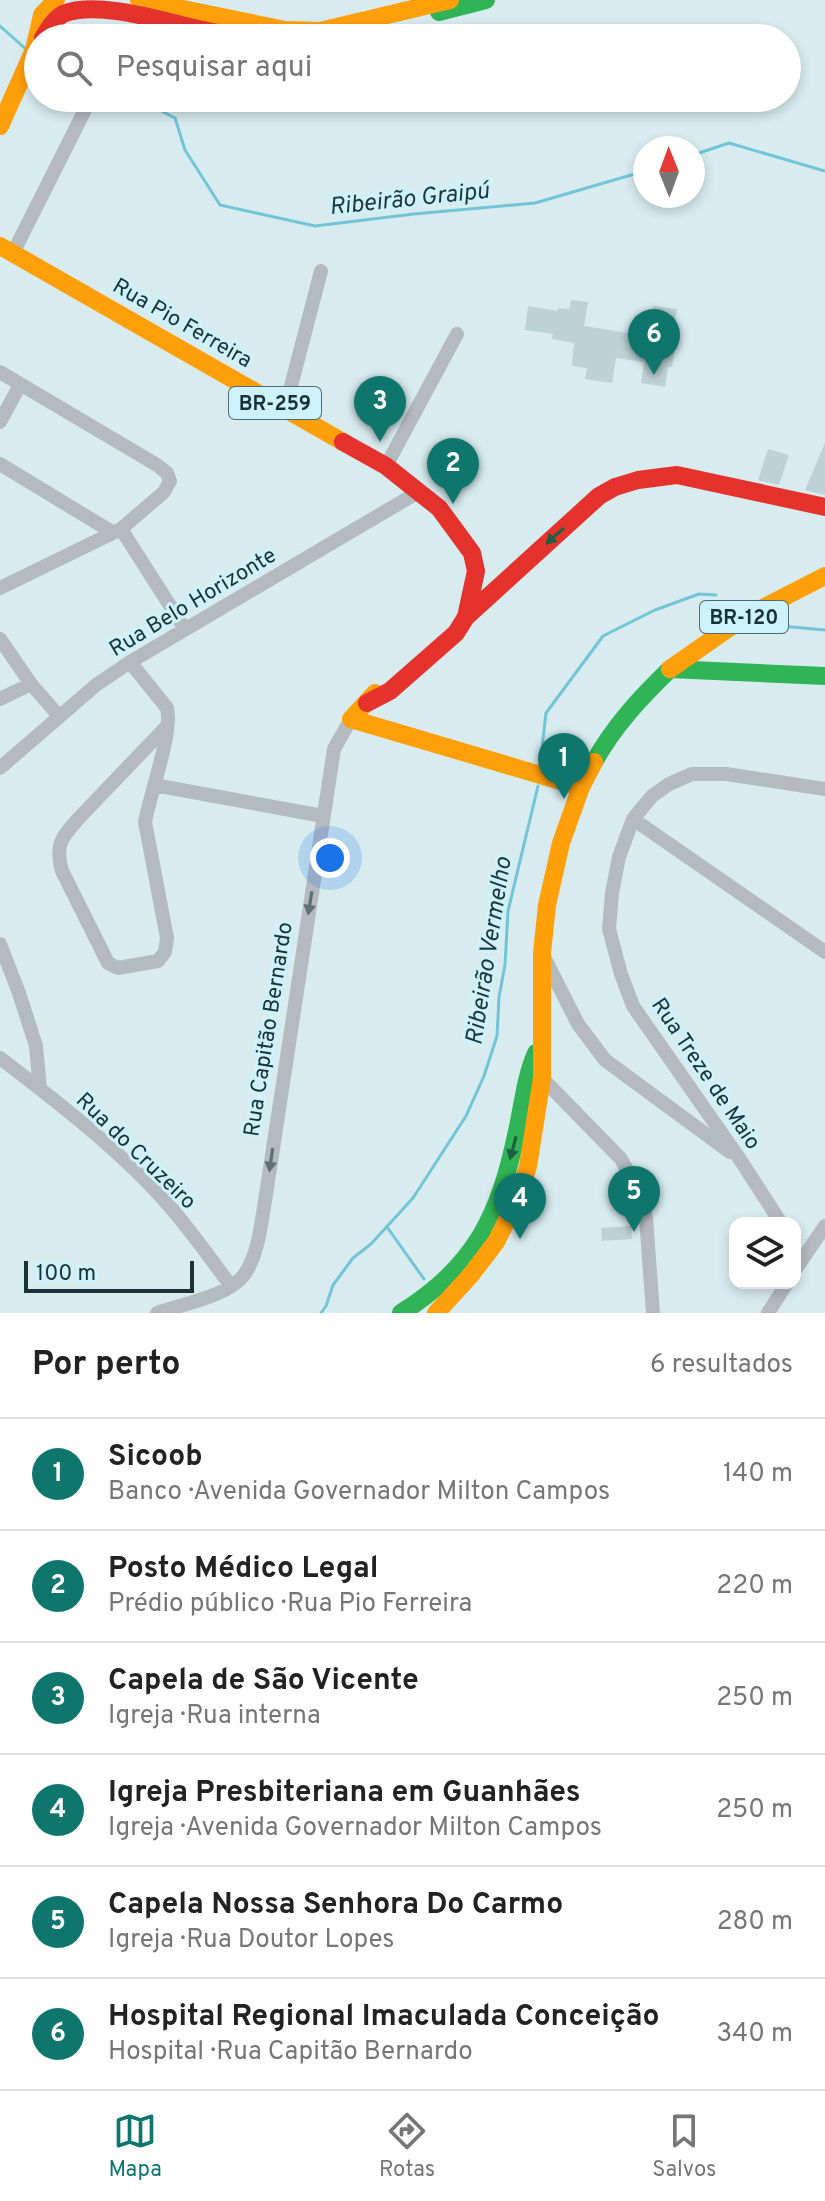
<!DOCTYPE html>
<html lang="pt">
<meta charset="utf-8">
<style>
:root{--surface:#fff;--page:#f2f2f2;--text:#222;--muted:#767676;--line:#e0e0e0;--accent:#0f766e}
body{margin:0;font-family:Overpass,sans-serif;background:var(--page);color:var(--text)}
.controls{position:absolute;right:24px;bottom:24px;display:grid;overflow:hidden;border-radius:16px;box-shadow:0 4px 12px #0003}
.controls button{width:72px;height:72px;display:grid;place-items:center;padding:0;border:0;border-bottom:2px solid var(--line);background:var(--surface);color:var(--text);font:40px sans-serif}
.compass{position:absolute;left:633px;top:136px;width:72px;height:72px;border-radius:50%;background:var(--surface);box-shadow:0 4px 12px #0003;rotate:359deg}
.scale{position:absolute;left:24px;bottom:20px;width:170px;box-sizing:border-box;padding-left:8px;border:4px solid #183238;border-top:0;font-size:22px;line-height:28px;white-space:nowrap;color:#183238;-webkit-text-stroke:6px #cdf2fb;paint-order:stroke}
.you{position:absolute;left:330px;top:858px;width:28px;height:28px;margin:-20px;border:6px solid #fff;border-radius:50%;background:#1a73e8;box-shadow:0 0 0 12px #1a73e833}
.badge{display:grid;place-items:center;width:52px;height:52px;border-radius:50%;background:var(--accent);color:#fff;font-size:26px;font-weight:700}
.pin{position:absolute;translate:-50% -66px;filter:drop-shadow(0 2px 4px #0008)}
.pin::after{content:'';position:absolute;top:42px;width:28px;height:24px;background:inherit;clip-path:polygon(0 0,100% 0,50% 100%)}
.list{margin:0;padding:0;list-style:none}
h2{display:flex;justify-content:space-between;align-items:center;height:104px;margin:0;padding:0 32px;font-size:34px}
h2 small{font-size:26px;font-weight:400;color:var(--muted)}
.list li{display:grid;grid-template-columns:52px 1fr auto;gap:24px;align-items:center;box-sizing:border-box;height:112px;padding:0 32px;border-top:2px solid var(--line)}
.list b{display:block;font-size:30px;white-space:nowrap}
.list p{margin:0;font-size:26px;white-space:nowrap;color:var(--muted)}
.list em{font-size:26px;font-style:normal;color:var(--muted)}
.icon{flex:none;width:44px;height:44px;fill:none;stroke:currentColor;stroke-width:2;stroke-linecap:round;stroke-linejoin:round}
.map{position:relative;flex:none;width:825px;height:1313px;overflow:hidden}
.search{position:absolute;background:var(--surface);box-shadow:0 4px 12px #0003;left:24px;right:24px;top:24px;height:88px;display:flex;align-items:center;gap:20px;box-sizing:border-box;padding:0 28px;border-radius:44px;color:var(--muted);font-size:30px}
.sheet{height:776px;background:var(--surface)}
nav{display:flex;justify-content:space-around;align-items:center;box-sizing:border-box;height:112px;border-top:2px solid var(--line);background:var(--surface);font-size:22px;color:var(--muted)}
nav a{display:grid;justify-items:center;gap:4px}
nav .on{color:var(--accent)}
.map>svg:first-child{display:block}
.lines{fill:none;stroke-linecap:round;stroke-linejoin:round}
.stream{stroke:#72c5d6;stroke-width:3}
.building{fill:#bcd2d4}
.street{stroke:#b4bac0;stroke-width:14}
.fast{stroke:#30b455;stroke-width:18}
.slow{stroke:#ff9f0a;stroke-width:18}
.jam{stroke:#e5322d;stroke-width:18}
.oneway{fill:#206042}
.oneway2{fill:#5e6f75}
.labels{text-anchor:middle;stroke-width:6;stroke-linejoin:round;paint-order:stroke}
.shield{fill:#cdf2fb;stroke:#4e6c72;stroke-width:2}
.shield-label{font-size:20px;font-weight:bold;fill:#183238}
.street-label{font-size:22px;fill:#183238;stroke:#cdf2fb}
.water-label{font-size:24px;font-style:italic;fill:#1e373c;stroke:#cdf2fb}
</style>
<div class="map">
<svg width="825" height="1313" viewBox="0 0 825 1313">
<rect width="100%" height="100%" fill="#d8ecf0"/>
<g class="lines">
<path class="stream" d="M0,26L27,50
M136,98L175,118L185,150L220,205L315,226L414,214L535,203L645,171
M693,155L729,143L825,171
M781,626L825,630
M540,766L546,713L603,636L655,610L699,594L716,595
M387,1227L424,1279
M321,1313L326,1306L333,1285L353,1258L371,1244L413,1198L466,1116L484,1076L497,1036L499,997L505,965L508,911L538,786"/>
</g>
<path class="building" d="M571,300L588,302L584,326L648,336L653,306L677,309L672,343H676L672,367H668L665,387L641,383L644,362L616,358L612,383L585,379L587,368L572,366L574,343L552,339L553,334L525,330L528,306L557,311L558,308L569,309Z
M825,443V495L805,490Z
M768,449L789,455L779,485L758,480Z
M631,1226L632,1239L602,1241L601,1228Z"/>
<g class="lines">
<path class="street" d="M13,253L90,100L86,98
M0,372L157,465L167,473L170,481L164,492L121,529L0,588
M285,409L321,271
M0,422L20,385
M0,464L112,532
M386,466L457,334
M121,529L185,629
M0,639L31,684L59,716
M130,662L167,708C173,732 150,794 145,822L167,938L165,952L158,961L118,968L108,963L62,871C55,845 61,838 78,819L167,726
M0,699L31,684
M0,768L96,685L130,662L420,491
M154,785L323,816
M633,819L825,952
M0,944L19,993L36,1046L40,1089
M544,957L578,1024L605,1060L730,1152
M0,1058C56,1101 115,1146 163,1199C188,1226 209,1257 231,1286
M537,1075L542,1078L621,1159L637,1188L646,1218L653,1313
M781,1223L739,1158L633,1006L621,974L609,929L612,893L619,857L633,819L652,796L669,784L692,774H726L825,789
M795,1270L825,1226
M157,1313C182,1304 227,1297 244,1275C258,1255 261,1225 265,1201L334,749L351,719
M768,1313L787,1283"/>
<path class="fast" d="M439,12L486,0
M594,762C614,726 641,697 670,669L825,676
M401,1313C476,1266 499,1216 517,1131C523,1105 525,1078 536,1053"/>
<path class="slow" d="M139,0L285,30L320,31L450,0
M0,126L34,50L42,15L56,0
M0,246L343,442
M670,669L743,618L825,576
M375,693L351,719L581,787L594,762
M436,1313L470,1276L496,1242L519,1196L528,1166L542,1078V953L547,905L561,843L581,787"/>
<path class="jam" d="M43,38C48,30 54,19 63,14C98,0 162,21 198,29C214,33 231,35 247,38
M343,442L386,466L439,508L472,553L476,571L466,617L456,633L390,691L367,703
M466,617L599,496L615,487L638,480L677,475L825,507"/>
</g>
<defs><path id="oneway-solid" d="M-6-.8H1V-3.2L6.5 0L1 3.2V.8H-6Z" transform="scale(2)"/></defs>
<g class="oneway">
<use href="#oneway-solid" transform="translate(555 536) rotate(138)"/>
<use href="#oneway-solid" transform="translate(513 1148) rotate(105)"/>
</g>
<g class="oneway2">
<use href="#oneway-solid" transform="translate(310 903) rotate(99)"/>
<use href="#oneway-solid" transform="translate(271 1160) rotate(98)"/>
</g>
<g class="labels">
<g class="shield">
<rect x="229" y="387" width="92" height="32" rx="6"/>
<rect x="700" y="601" width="88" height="32" rx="6"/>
</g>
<g class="shield-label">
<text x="275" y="410">BR-259</text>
<text x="744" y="624">BR-120</text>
</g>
<g class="street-label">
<text transform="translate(183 322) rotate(30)" y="8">Rua Pio Ferreira</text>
<text transform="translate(192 601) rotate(-31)" y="8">Rua Belo Horizonte</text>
<text transform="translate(267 1029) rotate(-81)" y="8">Rua Capitão Bernardo</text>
<text transform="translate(707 1073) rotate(56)" y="8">Rua Treze de Maio</text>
<text transform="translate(137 1150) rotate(44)" y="8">Rua do Cruzeiro</text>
</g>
<g class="water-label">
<text transform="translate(409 198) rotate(-6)" y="8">Ribeirão Graipú</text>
<text transform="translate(488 951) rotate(-81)" y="8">Ribeirão Vermelho</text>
</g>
</g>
</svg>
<div class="controls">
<button><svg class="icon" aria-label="layers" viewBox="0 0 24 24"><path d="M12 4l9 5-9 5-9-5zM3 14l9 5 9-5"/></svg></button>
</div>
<svg class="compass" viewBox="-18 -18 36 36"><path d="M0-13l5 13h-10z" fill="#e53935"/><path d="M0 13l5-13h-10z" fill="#767676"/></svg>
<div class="scale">100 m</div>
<div class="you"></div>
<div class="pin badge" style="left:564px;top:799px">1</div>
<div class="pin badge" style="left:453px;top:504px">2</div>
<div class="pin badge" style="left:380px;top:442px">3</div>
<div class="pin badge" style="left:520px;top:1239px">4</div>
<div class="pin badge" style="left:634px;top:1232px">5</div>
<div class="pin badge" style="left:654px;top:375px">6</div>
<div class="search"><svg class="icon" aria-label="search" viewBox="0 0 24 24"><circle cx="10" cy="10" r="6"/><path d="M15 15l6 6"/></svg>Pesquisar aqui</div>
</div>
<section class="sheet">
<h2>Por perto<small>6 resultados</small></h2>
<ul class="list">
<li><span class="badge">1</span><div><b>Sicoob</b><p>Banco · Avenida Governador Milton Campos</p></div><em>140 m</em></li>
<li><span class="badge">2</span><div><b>Posto Médico Legal</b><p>Prédio público · Rua Pio Ferreira</p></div><em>220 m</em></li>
<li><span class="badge">3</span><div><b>Capela de São Vicente</b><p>Igreja · Rua interna</p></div><em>250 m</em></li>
<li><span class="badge">4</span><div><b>Igreja Presbiteriana em Guanhães</b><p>Igreja · Avenida Governador Milton Campos</p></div><em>250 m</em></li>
<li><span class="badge">5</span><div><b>Capela Nossa Senhora Do Carmo</b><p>Igreja · Rua Doutor Lopes</p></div><em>280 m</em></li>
<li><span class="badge">6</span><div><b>Hospital Regional Imaculada Conceição</b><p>Hospital · Rua Capitão Bernardo</p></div><em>340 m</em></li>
</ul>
</section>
<nav>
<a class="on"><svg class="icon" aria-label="map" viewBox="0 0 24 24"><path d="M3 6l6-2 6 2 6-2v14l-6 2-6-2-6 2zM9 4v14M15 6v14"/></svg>Mapa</a>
<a><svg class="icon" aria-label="directions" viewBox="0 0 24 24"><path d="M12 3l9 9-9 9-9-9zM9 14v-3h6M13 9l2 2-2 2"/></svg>Rotas</a>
<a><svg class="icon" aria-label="saved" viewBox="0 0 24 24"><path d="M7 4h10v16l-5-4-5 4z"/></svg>Salvos</a>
</nav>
